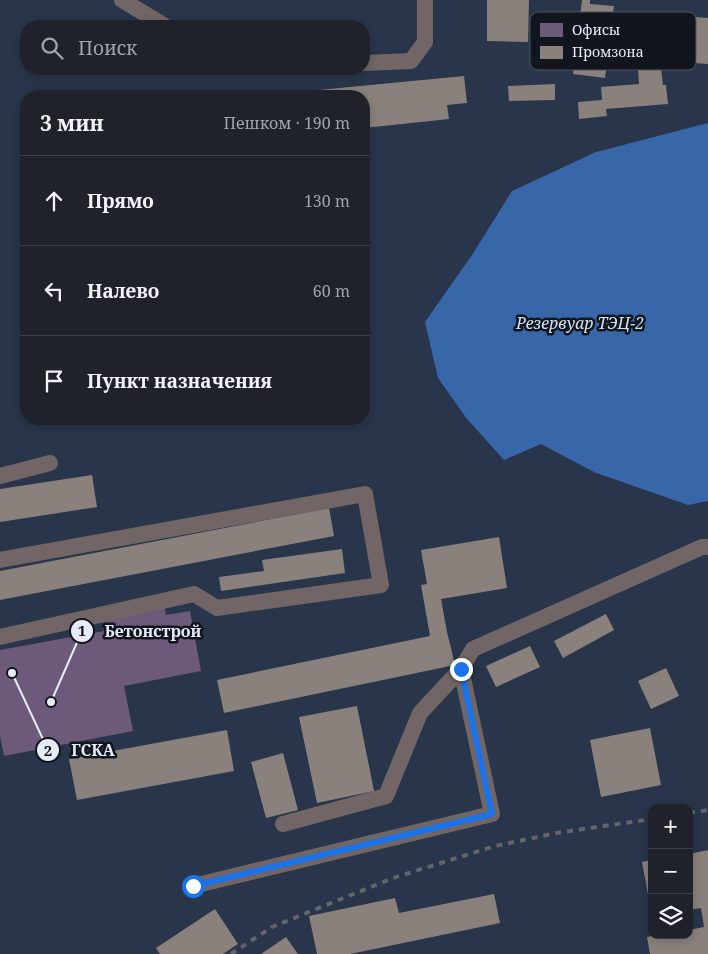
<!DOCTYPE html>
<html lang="ru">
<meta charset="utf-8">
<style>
:root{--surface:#1f222a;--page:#2c2f36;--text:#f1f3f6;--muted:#a1a4a8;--line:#3c3f47}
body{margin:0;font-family:"Noto Serif",serif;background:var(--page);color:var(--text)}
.controls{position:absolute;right:15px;bottom:15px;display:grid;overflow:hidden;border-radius:10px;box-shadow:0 2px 8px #0003}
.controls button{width:45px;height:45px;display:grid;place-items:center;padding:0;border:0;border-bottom:1px solid var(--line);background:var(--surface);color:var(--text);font:25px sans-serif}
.stop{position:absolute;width:15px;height:15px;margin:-11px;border:4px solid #1a73e8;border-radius:50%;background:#fff}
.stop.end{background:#1a73e8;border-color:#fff;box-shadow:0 1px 5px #0008}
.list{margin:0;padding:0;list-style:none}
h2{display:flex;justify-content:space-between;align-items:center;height:65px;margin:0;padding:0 20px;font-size:21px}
h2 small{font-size:16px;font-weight:400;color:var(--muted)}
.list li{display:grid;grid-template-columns:32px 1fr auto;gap:15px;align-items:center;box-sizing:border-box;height:90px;padding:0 20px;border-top:1px solid var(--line)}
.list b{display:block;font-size:19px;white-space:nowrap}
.list em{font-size:16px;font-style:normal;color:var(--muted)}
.icon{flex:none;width:28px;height:28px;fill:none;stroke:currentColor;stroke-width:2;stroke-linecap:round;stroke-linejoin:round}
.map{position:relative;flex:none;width:708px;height:954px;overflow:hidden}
.search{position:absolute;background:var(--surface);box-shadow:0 2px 8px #0003;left:20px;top:20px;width:350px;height:55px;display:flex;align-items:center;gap:12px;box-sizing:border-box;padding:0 18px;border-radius:20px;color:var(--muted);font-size:19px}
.panel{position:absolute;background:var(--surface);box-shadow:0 2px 8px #0003;left:20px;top:90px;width:350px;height:335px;border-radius:20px}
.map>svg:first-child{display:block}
.built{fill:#28354a;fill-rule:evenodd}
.water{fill:#3867a9}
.offices{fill:#6d597a}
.industry{fill:#8a817c}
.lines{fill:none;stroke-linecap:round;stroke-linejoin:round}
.minor{stroke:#716665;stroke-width:16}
.rail{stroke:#656469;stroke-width:4;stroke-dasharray:6 6;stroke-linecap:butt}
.route{stroke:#1a73e8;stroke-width:6}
.labels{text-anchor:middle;stroke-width:5;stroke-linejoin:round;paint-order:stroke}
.water-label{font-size:16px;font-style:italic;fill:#d4e2f6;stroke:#11151d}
.key{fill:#11151d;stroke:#51565f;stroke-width:1}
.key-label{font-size:14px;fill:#e5ecf8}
.leader{fill:none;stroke:#e5ecf8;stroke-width:2}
.callout-dot{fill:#e5ecf8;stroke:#11151d;stroke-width:2}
.mark-label{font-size:15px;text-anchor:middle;font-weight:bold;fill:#111}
.callout-label{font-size:16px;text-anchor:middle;font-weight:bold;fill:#e5ecf8;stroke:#11151d;stroke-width:5;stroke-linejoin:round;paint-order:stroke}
</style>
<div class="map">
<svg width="708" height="954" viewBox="0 0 708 954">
<rect width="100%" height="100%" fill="#292e38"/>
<path class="built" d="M0,0H708V954H0ZM26,26H364V69H26ZM26,96H364V419H26ZM652,808H689V935H652Z"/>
<path class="water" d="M708,123V501L688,505L594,472L541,444L504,460L467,419L438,378L425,322L472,255L512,191L596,152Z"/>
<path class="offices" d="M164,603L166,615L190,611L201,671L124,686L133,731L4,756L0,736V650L104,631L101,615Z"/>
<path class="industry" d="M487,0H529L528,42L487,41Z
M582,0H590V4L614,6L605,78L573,74Z
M630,12L708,18V64L627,58Z
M661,67L663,85H666L668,104L606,109L607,116L579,119L578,102L602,100L601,87L639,84L638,69Z
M464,76L467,103L447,105L449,119L364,128V96H267V95Z
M555,84V100L509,101L508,86Z
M92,475L97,507L0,522V489Z
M329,508L334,536L0,600V571Z
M499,537L507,588L441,599L447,632L455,665L224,713L217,680L430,636L421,585L427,584L421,550Z
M342,549L345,573L221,591L219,577L264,571L262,560Z
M606,614L614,630L563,658L554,641Z
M530,646L540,667L496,687L486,666Z
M666,668L679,696L651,709L638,681Z
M357,706L374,791L317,803L299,717Z
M650,728L661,785L601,797L590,740Z
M227,730L234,771L77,800L69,759Z
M283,753L298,810L266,818L251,762Z
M708,850V954H650L647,937L657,935H689V930L704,927L701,908L689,910V854Z
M652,860V910H651L642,862Z
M494,894L500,923L350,954H317L309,916L395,898L399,913Z
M215,909L238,944L223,954H160L156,948Z
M286,937L298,954H261Z"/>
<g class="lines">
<path class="minor" d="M122,0L165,26
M364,63L411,61L425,42V0
M0,476L50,463
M0,560L365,494L381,585L217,608L194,594L0,637
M283,824L386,796L420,713L461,669
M193,886L492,814L461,669L473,649L702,547H708"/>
<path class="rail" d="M689,813L708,810
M231,954L272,927L393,878L495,846L556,833L652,819"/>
</g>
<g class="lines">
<path class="route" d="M193,886L492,814L461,669"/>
</g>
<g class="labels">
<g class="water-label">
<text x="580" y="329">Резервуар ТЭЦ-2</text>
</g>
</g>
<rect x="530" y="12" width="166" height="58" rx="8" class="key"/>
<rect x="540" y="23" width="23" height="14" fill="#6d597a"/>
<rect x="540" y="46" width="23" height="13" fill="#8a817c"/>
<g class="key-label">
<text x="572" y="35">Офисы</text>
<text x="572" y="57">Промзона</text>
</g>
<path class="leader" d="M51 702L82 631M12 673L48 750"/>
<g class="callout-dot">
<circle cx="51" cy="702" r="5"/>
<circle cx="12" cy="673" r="5"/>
<circle cx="82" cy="631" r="12"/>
<circle cx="48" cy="750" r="12"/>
</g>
<g class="mark-label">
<text x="82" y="636">1</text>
<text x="48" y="756">2</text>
</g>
<g class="callout-label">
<text x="153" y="637">Бетонстрой</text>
<text x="93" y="756">ГСКА</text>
</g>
</svg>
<div class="controls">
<button>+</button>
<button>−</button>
<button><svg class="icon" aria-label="layers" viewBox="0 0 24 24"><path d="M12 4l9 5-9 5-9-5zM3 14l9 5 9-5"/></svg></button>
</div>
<div class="stop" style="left:193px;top:886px"></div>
<div class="stop end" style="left:461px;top:669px"></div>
<div class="search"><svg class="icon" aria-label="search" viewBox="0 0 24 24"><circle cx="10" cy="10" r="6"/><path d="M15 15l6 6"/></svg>Поиск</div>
<section class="panel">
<h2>3 мин<small>Пешком · 190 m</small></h2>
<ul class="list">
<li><svg class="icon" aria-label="ahead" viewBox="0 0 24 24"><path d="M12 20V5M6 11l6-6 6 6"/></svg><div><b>Прямо</b></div><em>130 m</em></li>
<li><svg class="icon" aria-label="left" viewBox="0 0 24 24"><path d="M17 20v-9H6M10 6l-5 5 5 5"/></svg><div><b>Налево</b></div><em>60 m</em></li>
<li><svg class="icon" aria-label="arrive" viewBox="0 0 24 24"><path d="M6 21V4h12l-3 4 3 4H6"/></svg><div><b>Пункт назначения</b></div></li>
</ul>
</section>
</div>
